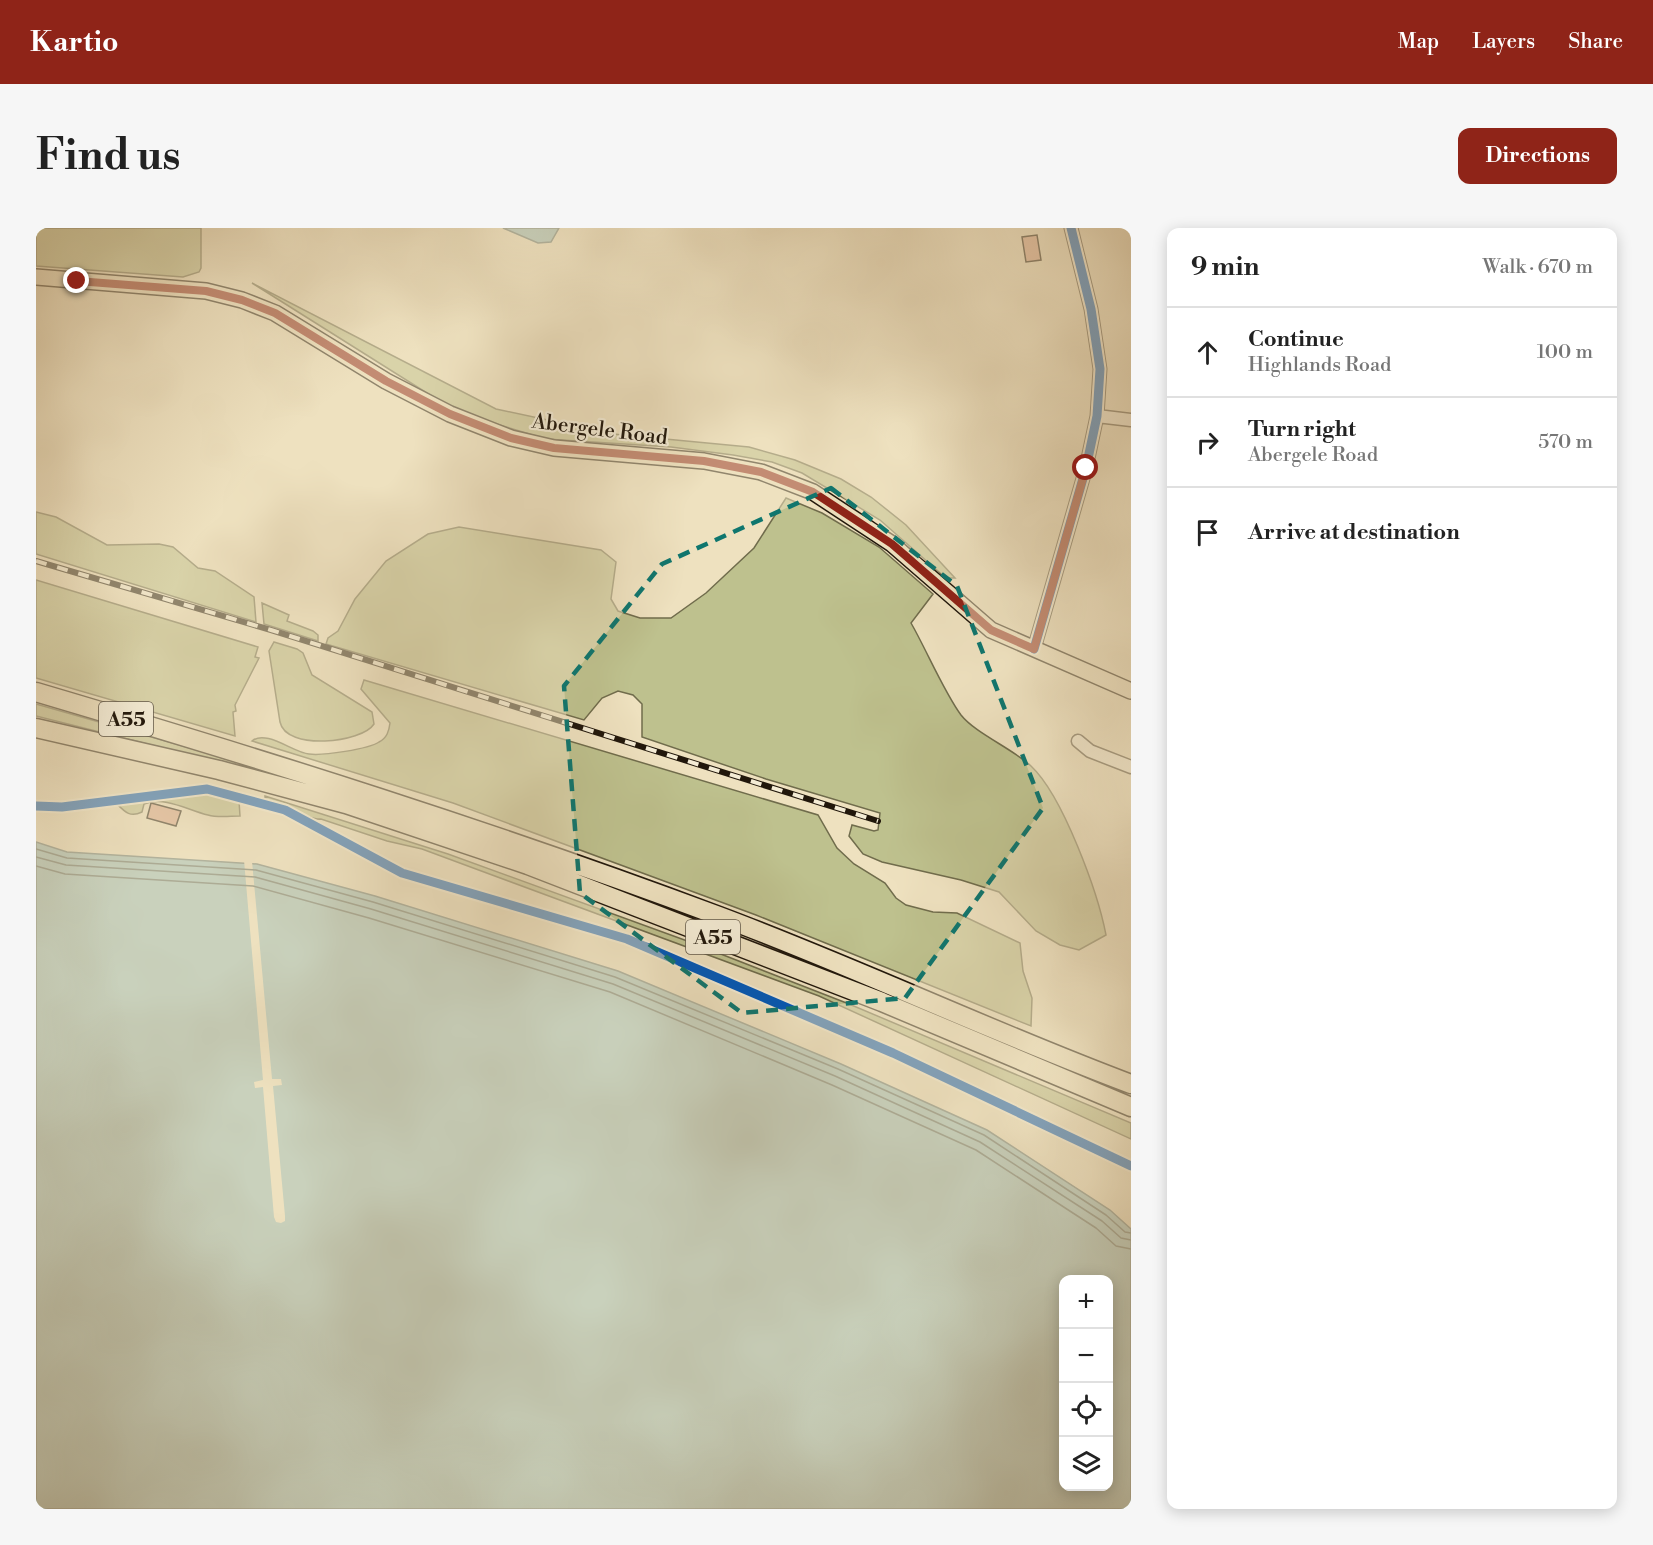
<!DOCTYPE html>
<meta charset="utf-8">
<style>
:root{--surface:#fff;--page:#f6f6f6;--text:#222;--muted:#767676;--line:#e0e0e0;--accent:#8f2418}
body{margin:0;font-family:"Libre Bodoni",serif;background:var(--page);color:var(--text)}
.controls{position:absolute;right:18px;bottom:18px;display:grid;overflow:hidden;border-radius:12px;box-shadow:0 3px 15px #0003}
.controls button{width:54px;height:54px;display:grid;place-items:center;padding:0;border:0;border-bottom:2px solid var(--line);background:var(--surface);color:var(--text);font:30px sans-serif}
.stop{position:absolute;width:18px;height:18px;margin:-14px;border:4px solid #8f2418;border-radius:50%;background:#fff}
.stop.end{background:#8f2418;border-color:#fff;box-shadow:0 2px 6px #0008}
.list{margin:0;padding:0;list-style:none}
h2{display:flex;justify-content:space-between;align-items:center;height:78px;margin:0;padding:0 24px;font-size:26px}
h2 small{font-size:20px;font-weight:400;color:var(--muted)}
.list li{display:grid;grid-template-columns:39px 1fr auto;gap:18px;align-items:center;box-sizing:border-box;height:90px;padding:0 24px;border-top:2px solid var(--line)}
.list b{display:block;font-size:22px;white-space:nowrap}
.list p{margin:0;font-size:20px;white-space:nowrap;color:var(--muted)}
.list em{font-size:20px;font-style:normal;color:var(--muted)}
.icon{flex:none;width:33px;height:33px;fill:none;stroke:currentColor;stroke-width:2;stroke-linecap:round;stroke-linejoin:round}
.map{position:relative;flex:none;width:1095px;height:1281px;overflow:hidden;border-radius:12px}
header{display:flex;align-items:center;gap:36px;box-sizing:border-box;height:84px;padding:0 30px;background:var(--accent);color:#fff}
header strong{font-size:28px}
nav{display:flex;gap:33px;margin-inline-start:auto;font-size:21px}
.intro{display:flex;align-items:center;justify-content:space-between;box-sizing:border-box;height:144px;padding:0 36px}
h1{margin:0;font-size:42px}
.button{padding:15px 27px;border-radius:12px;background:var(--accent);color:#fff;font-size:21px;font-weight:700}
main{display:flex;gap:36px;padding:0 36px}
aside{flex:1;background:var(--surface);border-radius:12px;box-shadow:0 3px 15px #0003}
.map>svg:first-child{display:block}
.green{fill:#bec18e;stroke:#706c4c;stroke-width:1.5}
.water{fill:#9bbcb8;stroke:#6a7a73;stroke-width:1.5;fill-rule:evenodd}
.pier{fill:#eee1bf}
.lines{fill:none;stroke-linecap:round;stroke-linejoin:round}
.shore{stroke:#5e6a62;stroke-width:1.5}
.building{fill:#dba689;stroke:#21170b;stroke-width:1.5}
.minor-casing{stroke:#544a38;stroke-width:15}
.major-casing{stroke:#21170b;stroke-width:18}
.highway-casing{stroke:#21170b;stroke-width:21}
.minor{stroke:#f4ecd5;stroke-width:12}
.major{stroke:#eee1bf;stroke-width:15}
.highway{stroke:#eee1bf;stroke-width:18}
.rail-casing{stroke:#21170b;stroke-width:6}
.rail{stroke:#f4ecd5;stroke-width:4;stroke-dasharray:11;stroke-linecap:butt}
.cycleway-casing{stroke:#f4ecd5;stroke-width:13}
.cycleway{stroke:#0057b8;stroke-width:9}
.route{stroke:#8f2418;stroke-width:8}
.marked{fill:none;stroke:#0f766e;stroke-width:4.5;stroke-dasharray:12 8;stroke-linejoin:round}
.labels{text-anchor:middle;stroke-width:4.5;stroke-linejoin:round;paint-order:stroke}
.shield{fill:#f4ecd5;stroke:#605748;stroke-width:1.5}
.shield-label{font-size:20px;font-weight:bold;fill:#21170b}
.street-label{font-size:21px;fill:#21170b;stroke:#f4ecd5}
</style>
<header>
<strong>Kartio</strong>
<nav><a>Map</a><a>Layers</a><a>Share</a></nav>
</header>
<div class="intro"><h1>Find us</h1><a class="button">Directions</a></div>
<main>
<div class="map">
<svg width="1095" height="1281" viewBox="0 0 1095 1281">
<rect width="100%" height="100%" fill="#eee1bf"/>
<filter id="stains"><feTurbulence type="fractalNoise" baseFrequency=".00333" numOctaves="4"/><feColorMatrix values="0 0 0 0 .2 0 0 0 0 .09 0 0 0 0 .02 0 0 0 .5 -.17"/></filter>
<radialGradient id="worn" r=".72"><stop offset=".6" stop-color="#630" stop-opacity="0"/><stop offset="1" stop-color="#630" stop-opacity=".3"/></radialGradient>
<path class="green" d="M0,0H165V40L163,44L147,49L0,38Z
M216,55L460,181L577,206L713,219L759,232L805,251L835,269L870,297L919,350H910L844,292L766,245L736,234L697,227L635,219L510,211L447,192L410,177Z
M750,270L786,285L843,319L897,366L875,395C890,421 908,464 925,487C939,505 977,521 995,538C1027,568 1062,665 1070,707L1043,722L1024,717L1000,703L963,664L925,652L846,634L827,626L813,608L816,597L838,603L842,602L844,585L730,551L606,509V476L597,467L582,463L566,470L548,492L290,416L292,410L302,403L319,371L350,333L392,306L423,299L565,322L580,334L575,371L582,383L604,390H635L670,365L718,320Z
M0,284L20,289L71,317L123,316L137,319L162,340L179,343L218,369L220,394L0,326Z
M0,352L222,419L219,429L223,430L199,477L200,483L197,484L199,508L0,450Z
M226,375L253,387L251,393L277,403L282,407V413L228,396Z
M238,414L261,421L267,425L276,447L336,484L338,496C326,515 250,523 244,494L233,423Z
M328,452L782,587L801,620L818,636L849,655L860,670L870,677L897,684L921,685L984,715L987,743L996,770L995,798L720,687L417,575L216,513C230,501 258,525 273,526C286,528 333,521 343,514C351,510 353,503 354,495L325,461Z
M0,476L199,533V538L0,488Z
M171,564L203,573L204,588C194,588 182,590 172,587C151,582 130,568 108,576L106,584C94,590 89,584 80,575Z
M229,568L412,626L654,714L813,776L1095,895V911L783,768L386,621L351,613L285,591C275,593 244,575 229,571Z"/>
<path class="water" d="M467,0H523L515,14L502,15Z
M0,614L31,624L221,636L339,668L582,743L805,836L951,902L1074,982L1095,1001V1281H0ZM1028,1052H1072V1258H1028Z"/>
<path class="pier" d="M208,632L216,633L236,851H245L246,857L237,858L249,988V993L245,995L240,994L238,989L227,859L219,860L218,854L227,852Z"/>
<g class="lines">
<path class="shore" d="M0,621L31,630L220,642L337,674L579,749L802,841L948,907L1070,987L1089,1004L1095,1005
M0,629L30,637L219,649L335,681L577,756L799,848L944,914L1066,993L1085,1010L1095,1012
M0,638L29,646L217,658L333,690L574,764L796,857L940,922L1060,1000L1080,1018L1095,1021"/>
</g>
<path class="building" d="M1001,7L1005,32L990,34L986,9Z
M115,575L145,583L140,598L111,590Z"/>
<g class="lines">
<g class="minor-casing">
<path id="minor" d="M1061,188L1095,192
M998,421L1050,240L1061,188L1064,141L1055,81L1035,0
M1042,513L1054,523L1095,539"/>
</g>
<g class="major-casing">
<path id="major" d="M0,49L170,63L206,72L239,85L350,153L414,186L475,210L518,220L668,233L725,244L777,264L856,316L955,402L1095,463"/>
</g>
<g class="highway-casing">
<path id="highway" d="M0,464C230,532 459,604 683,688C822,740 956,804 1095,856
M0,500L183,542L310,576L492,637L846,774L1095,879"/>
</g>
<use href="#minor" class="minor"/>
<use href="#major" class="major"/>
<use href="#highway" class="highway"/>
<g class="rail-casing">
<path id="rail" d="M0,333L235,402L842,593"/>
</g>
<use href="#rail" class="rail"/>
<g class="cycleway-casing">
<path id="cycleway" d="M998,421L1050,240L1061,188L1064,141L1055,81L1035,0
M0,578L26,579L171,561L249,582L366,645L591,711L857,825L1095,938"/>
</g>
<use href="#cycleway" class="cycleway"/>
</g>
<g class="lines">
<path class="route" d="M41,53L170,63L206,72L239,85L350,153L414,186L475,210L518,220L668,233L725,244L777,264L856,316L955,402L998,421L1050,240"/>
</g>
<path d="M0 0H1095V1281H0ZM795,260L921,358L1007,580L869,770L706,785L544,665L528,458L626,336Z" fill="#eee1bf" fill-opacity=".55" fill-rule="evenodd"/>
<path class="marked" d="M795,260L921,358L1007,580L869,770L706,785L544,665L528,458L626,336Z"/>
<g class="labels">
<g class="shield">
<rect x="63" y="474" width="54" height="34" rx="4.5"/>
<rect x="650" y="692" width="54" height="34" rx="4.5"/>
</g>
<g class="shield-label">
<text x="90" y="498">A55</text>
<text x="677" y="716">A55</text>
</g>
<g class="street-label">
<text transform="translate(564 201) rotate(7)" y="7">Abergele Road</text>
</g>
</g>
<rect width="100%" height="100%" filter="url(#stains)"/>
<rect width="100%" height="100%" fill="url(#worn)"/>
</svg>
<div class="controls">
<button>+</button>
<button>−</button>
<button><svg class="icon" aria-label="locate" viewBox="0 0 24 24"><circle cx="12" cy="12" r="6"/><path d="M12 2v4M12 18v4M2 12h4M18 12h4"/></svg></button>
<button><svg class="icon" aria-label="layers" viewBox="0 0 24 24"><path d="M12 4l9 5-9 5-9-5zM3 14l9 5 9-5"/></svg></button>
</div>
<div class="stop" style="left:1050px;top:240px"></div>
<div class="stop end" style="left:41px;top:53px"></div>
</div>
<aside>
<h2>9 min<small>Walk · 670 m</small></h2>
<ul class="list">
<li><svg class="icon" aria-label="ahead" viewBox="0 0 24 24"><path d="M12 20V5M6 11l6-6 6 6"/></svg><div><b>Continue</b><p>Highlands Road</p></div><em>100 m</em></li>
<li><svg class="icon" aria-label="right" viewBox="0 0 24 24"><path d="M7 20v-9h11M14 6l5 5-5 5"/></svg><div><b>Turn right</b><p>Abergele Road</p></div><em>570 m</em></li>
<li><svg class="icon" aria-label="arrive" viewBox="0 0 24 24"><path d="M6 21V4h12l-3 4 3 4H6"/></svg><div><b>Arrive at destination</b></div></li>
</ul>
</aside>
</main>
